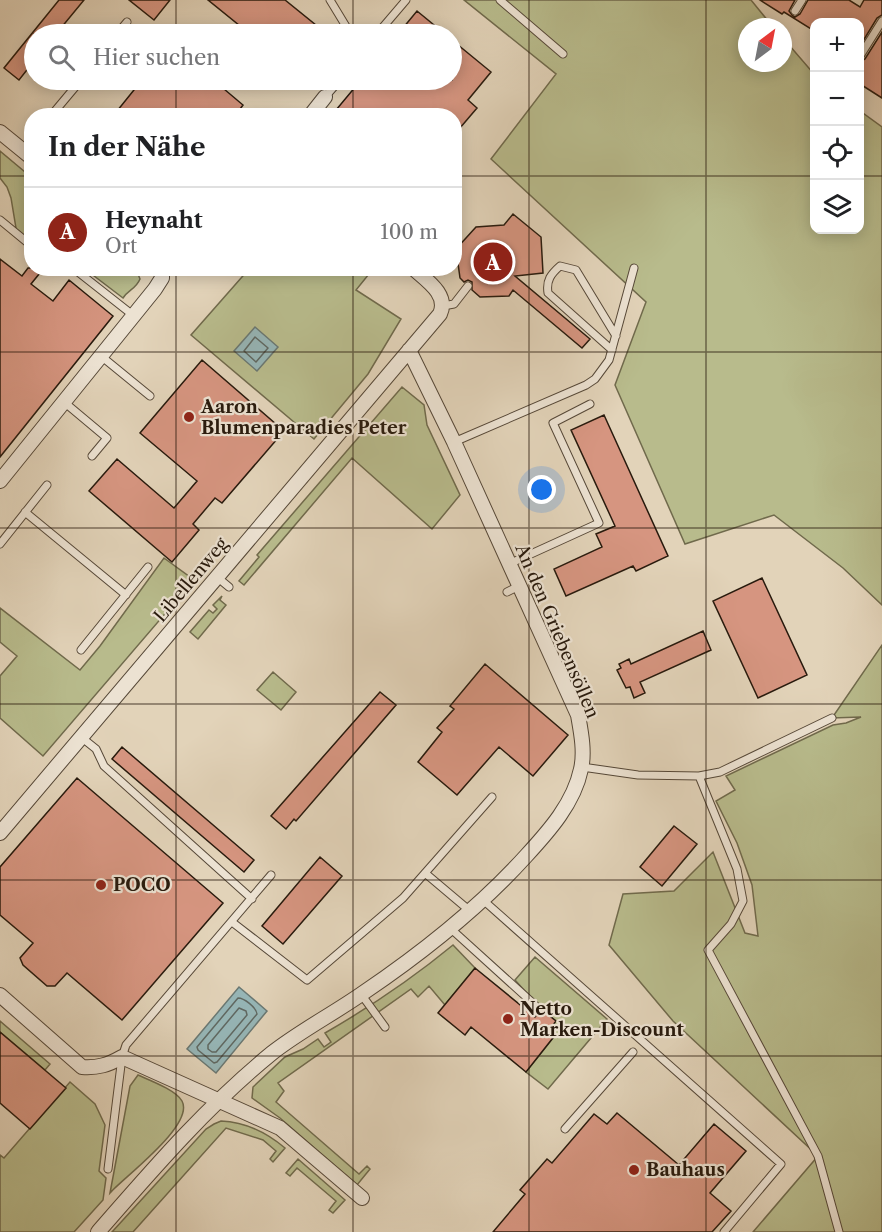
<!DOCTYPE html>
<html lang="de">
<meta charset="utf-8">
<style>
:root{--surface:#fff;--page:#f6f6f6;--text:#202124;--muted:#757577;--line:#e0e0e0;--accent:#8f2418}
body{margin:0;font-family:"Libre Caslon Text",serif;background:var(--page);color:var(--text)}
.controls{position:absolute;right:18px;top:18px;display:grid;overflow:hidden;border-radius:12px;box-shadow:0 3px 15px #0003}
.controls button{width:54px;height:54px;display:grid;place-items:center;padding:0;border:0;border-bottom:2px solid var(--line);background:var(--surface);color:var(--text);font:30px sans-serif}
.compass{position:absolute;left:738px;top:18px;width:54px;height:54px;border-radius:50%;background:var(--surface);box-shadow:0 3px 15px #0003;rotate:32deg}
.you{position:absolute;left:542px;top:490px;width:21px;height:21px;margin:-15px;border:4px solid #fff;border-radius:50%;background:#1a73e8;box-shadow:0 0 0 9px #1a73e833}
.badge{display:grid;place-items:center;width:39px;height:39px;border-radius:50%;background:var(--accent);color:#fff;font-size:20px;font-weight:700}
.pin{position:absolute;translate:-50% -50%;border:3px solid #fff;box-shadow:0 2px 6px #0006}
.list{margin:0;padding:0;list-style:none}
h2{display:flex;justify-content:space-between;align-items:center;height:78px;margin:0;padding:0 24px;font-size:26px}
h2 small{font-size:20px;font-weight:400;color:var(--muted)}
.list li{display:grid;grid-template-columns:39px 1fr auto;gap:18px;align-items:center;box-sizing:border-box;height:90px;padding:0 24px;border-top:2px solid var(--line)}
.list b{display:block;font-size:22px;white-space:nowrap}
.list p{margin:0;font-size:20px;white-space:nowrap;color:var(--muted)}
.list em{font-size:20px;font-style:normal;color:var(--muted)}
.icon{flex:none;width:33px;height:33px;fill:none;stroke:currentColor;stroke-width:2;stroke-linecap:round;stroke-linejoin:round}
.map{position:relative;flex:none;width:882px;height:1232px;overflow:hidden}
.search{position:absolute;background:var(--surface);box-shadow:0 3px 15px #0003;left:24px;top:24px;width:438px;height:66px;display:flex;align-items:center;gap:15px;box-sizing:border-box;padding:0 21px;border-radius:33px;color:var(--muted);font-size:22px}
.panel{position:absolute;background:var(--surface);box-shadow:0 3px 15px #0003;left:24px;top:108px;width:438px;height:168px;border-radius:24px}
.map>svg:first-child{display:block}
.green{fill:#b8bb8c;stroke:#706a4c;stroke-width:1.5}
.water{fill:#96b6b7;stroke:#6a7873;stroke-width:1.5}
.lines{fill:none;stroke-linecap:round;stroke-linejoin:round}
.shore{stroke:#5f6862;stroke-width:1.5}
.building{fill:#d69580;stroke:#281a0d;stroke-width:1.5}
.service-casing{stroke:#564838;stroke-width:9}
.minor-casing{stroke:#564838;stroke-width:16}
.service{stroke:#ece2d2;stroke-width:7}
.minor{stroke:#ece2d2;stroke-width:14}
.grid{fill:none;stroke:#281a0d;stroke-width:1.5;stroke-opacity:0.55}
.poi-dot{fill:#8f2418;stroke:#ece2d2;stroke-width:2}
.labels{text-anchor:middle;stroke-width:4.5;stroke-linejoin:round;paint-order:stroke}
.poi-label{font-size:18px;font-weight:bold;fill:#281a0d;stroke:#ece2d2;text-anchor:start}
.street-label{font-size:18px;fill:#281a0d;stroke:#ece2d2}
</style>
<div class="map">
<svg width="882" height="1232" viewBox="0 0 882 1232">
<rect width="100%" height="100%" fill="#e2d3b9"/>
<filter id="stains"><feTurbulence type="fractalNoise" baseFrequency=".00333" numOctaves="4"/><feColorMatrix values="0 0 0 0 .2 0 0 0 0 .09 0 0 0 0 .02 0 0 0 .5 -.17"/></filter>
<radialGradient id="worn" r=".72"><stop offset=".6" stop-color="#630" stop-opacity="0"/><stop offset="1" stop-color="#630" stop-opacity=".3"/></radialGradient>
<path class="green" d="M464,0H751L773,27H747V63H783V38L814,74V230H860V111L882,127V605L843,568L774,515L685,544L615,385L646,302L491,159L556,74Z
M0,151L31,177V243L17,234L11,198L7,187L0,178Z
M85,269H136L140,279C136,289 128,290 123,298Z
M249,269H373L356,290L401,319L368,374L314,439L191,335Z
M402,387L424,405L427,425L460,495L432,529L352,458L244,585L239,581L259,557L257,555Z
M164,558L194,580L43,756L0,718V676L17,656L0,642V608L80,670L100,646Z
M222,596L220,600L226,605L198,639L190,632L209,610L213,613L217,609L213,605Z
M882,645V1232H753L818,1156L673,1021L609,945L623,894L674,891L713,852L745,933L758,936L752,885L737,843L716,801L735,790L726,776L833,725L846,723L861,717L832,718Z
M273,672L296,692L281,710L257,690Z
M453,945L475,968L445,1005L429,986L418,997L411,989L278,1083L284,1091L276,1102L359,1174L367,1166L370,1169L357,1185L280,1118L252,1098L253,1087L285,1057L303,1049L318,1039L324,1047L331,1042L325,1033C370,1007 413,978 453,945Z
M535,957L607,1019L548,1089L526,1072L556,1034L550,1029L541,1009L515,980Z
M0,1021L50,1064L45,1070L0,1032Z
M138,1075C149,1080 176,1090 182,1101C195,1125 124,1177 110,1193L130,1086Z
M70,1082L95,1104L105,1125L99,1171L106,1178L103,1200L74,1232H0V1155L4,1158Z
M221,1121C246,1122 266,1132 285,1148L273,1162L270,1159L276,1151L263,1140L226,1128L133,1232H112L206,1129L214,1124Z
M298,1159L345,1200L333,1213L329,1210L336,1201L297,1168L290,1176L286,1173Z"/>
<path class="water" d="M255,327L278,347L257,371L234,351Z
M239,987L267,1011L216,1073L187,1049Z"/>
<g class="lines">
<path class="shore" d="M255,337L268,348L256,362L244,351Z
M238,998C244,998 256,1007 257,1014L217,1062L214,1063L198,1050L197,1047Z
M239,1008L246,1011L247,1015L216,1052H212L208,1049V1045Z"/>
</g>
<path class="building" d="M59,0H84L56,34H34V61L19,80L4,68Z
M129,0H170L154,20Z
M208,0H285L327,34H250Z
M760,0H795L789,11L792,15L795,17L800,14L808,0H849L860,7L864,0H882V15L877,18L860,46V22H814L811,29L784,12L782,14Z
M417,11L445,34H398Z
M882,32V98L860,84V62L865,59Z
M452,40L491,72L468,100L477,108L454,135V116H331L361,80H452Z
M142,80H231L224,89L243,105L235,116H113Z
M513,214L541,237L543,273L515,276L590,339L582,348L513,290L509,296L480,297L472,290V282L468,280L464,282L460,278L456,249L476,227L504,225Z
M0,259L22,276L28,268H44L31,284L53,301L69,280L113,316L0,457Z
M202,360L284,431L222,503L215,498L193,524L199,530L172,562L89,491L117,459L174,508L197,481L140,433Z
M604,415L668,556L636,571L633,566L566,596L554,569L602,547L596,534L615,526L571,430Z
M762,578L807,675L758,698L713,601Z
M703,631L711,650L640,682L645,693L634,698L630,687L626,688L617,670L621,668L619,664L629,659L631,664Z
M485,664L568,735L533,776L499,747L457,795L418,762L442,732L437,728L454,709L450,706Z
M380,692L396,705L296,821L294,819L286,829L271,816Z
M122,747L254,860L244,872L112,759Z
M77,778L223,903L122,1020L67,973L55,986H47L23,965L20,958L33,943L0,915V867Z
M674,826L697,844L662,886L640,867Z
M320,857L342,876L283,944L262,926Z
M475,968L535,1017L541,1009L556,1021L550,1029L556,1034L526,1072L471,1027L465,1035L438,1013Z
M0,1032L66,1088L30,1129L0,1103Z
M617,1113L679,1165L714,1124L746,1151L710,1193L731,1211L712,1232H493L525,1194L520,1190L547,1159L552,1163L594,1114L607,1124Z"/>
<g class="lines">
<g class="service-casing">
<path id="service" d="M330,0L347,28L355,34
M500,0L563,54
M795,11L802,0
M117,34L127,22
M377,34L406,0
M860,56L882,21
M325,97L340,80
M55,111L81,80
M0,220L28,243H32
M73,268L134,316
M443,306L454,304L468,286
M612,350L548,293C546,280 551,274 560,266L576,270L616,336
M101,356L150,396
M64,402L107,438L92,456
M454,442L586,385L595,379L609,360L634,268
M25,512L126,595
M0,544L47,485
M509,564L599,523L553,423L590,404
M217,577L229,587
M507,592L519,586
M81,650L148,567
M81,737L96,749L104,766L252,899
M582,767L638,775L699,776L720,772L832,718
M699,776L737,869L743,901L731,924L708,950L818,1156L839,1232
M425,873L470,911
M483,900L781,1164L724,1232
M232,922L307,980L403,898L492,797
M450,928L535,1005
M361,994L385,1027
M565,1129L633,1052
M108,1169L122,1057L126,1045L271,875"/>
</g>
<g class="minor-casing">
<path id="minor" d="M310,116L325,97
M0,132L32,158
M0,481L155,289L162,278V268
M0,833L440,314C449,294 426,280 413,268
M0,995L82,1067C98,1068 108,1065 122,1057L280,1128L362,1198
M98,1232C153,1169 207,1106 272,1053C300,1031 333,1014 363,993C422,953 478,909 526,856C549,831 574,803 581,769C585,752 581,732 578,715L454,442L409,350"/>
</g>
<use href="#service" class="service"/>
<use href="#minor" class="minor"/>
</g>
<path class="grid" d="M176,0V34M353,0V34M529,0V1232M706,0V1232M176,80V116M353,80V116M0,176H32M454,176H814M860,176H882M176,268V1232M353,268V1232M0,352H882M0,528H882M0,704H882M0,880H882M0,1056H882"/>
<g class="poi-dot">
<circle cx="189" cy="417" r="6"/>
<circle cx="101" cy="885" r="6"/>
<circle cx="508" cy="1019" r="6"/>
<circle cx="634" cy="1170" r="6"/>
</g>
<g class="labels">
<g class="poi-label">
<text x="201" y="413">Aaron<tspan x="201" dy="21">Blumenparadies Peter</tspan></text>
<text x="113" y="891">POCO</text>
<text x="520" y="1015">Netto<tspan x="520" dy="21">Marken-Discount</tspan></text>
<text x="646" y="1176">Bauhaus</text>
</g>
<g class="street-label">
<text transform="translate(191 580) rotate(-50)" y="6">Libellenweg</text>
<text transform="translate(557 631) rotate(67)" y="6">An den Griebensöllen</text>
</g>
</g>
<rect width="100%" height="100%" filter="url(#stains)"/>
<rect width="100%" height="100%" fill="url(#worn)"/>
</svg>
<div class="controls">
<button>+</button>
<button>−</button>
<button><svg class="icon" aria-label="locate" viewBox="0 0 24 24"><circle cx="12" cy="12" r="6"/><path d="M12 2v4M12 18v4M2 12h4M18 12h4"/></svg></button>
<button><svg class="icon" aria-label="layers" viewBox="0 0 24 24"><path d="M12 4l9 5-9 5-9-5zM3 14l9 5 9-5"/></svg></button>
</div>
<svg class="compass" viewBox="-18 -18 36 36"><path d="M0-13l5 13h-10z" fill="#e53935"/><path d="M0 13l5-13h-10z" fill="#757577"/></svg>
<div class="you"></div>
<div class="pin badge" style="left:493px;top:262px">A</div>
<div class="search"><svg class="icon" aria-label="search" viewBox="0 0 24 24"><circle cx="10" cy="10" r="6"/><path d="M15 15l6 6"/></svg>Hier suchen</div>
<section class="panel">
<h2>In der Nähe<small></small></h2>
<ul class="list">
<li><span class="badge">A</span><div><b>Heynaht</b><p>Ort</p></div><em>100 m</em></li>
</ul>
</section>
</div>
